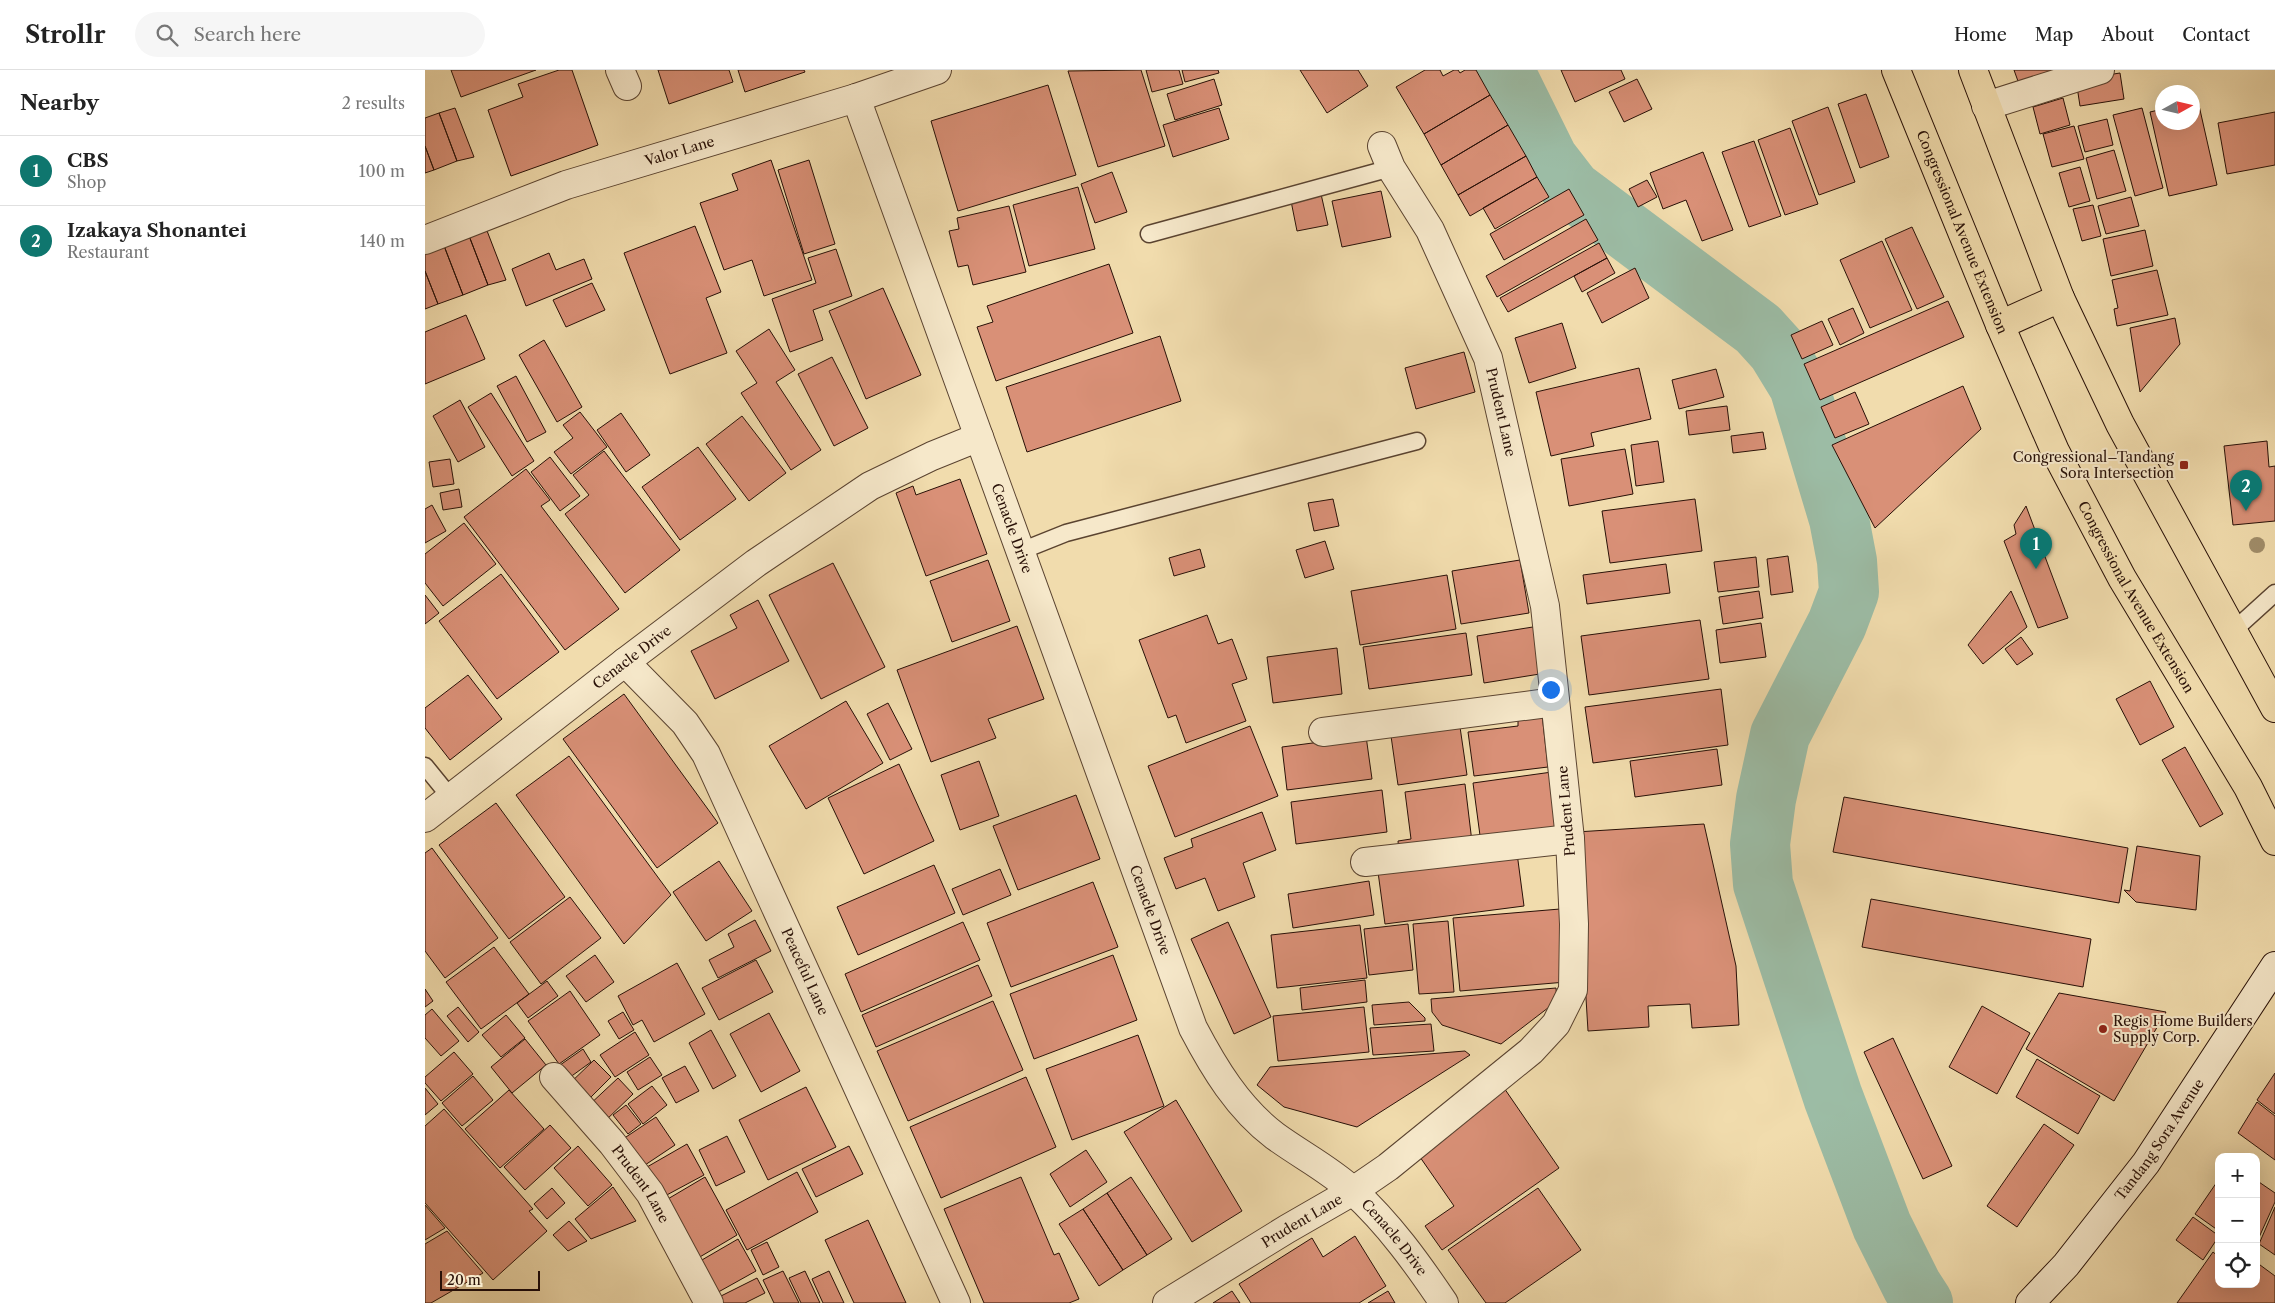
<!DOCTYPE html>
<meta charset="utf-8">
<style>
:root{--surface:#fff;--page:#f6f6f6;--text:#222;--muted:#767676;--line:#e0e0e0;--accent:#0f766e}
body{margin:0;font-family:"Libre Caslon Text",serif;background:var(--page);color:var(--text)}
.controls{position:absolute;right:15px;bottom:15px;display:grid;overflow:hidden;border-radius:10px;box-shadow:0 5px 20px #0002}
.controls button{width:45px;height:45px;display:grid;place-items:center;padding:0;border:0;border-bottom:1px solid var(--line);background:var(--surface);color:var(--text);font:25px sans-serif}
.compass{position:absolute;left:1730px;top:15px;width:45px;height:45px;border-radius:50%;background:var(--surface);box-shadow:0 5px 20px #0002;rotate:82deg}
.scale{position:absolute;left:15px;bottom:12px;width:100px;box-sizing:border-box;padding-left:5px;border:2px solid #281007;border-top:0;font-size:14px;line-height:18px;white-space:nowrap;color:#281007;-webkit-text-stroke:4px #f6e8ca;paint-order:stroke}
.you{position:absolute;left:1125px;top:619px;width:18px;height:18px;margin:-12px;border:4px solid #fff;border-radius:50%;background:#1a73e8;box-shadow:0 0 0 8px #1a73e833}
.badge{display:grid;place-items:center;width:32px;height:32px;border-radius:50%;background:var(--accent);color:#fff;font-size:16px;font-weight:700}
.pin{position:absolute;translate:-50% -41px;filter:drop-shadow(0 1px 2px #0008)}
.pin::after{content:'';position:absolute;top:26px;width:18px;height:15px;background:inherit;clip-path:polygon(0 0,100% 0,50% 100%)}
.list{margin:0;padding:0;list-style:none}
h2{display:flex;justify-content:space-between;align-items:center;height:65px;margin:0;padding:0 20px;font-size:21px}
h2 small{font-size:16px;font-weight:400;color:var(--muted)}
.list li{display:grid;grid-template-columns:32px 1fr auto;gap:15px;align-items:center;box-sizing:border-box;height:70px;padding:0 20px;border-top:1px solid var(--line)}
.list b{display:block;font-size:19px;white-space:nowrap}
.list p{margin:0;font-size:16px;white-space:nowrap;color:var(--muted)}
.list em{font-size:16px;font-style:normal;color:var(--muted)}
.icon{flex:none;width:28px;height:28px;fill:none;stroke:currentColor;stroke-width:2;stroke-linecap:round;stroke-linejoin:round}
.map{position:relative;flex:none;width:1850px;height:1233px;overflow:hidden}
header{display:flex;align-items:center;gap:30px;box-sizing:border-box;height:70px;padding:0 25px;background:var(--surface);border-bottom:1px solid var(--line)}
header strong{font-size:24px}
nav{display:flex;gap:28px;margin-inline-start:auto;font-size:18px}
.search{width:350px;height:45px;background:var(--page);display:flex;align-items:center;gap:12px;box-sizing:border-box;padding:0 18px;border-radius:28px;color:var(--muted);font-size:19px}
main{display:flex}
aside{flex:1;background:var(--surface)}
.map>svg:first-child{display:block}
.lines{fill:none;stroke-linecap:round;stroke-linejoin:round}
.river{stroke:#9cbca5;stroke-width:60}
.building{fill:#d99077;stroke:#281007}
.service-casing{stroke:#5a4330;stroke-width:19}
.minor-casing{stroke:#5a4330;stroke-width:30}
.tertiary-casing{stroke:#5a4330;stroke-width:30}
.secondary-casing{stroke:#281007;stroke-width:30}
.primary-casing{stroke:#281007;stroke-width:30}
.service{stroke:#f6e8ca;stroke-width:16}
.minor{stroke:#f6e8ca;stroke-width:28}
.tertiary{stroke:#f6e8ca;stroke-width:28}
.secondary{stroke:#f6e8ca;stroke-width:28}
.primary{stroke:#f1dcad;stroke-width:28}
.tree{fill:#a08d6a}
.poi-dot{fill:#8f2418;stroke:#f6e8ca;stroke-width:2}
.labels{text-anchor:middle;stroke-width:4;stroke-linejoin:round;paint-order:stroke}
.street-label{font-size:14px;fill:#281007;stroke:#f6e8ca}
.poi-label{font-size:14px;fill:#281007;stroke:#f6e8ca;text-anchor:end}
</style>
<header>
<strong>Strollr</strong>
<div class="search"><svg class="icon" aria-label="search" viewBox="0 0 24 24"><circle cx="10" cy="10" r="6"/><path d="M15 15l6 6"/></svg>Search here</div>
<nav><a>Home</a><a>Map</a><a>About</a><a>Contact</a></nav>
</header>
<main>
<aside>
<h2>Nearby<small>2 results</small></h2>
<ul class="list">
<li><span class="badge">1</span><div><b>CBS</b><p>Shop</p></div><em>100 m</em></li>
<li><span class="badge">2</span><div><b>Izakaya Shonantei</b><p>Restaurant</p></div><em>140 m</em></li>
</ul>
</aside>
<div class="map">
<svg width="1850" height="1233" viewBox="0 0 1850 1233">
<rect width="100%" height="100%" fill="#f1dcad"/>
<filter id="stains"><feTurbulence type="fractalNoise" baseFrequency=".004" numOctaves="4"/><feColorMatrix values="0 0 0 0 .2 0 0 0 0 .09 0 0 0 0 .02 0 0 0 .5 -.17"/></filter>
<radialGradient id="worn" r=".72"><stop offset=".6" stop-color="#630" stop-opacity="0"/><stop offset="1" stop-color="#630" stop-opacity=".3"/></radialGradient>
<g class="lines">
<path class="river" d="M1079,0L1123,89L1147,120L1333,259L1352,280L1374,316L1414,449L1422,491L1424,522L1412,554L1355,665L1341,729L1335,774L1338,814L1408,1027L1457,1156L1487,1216L1498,1233"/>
</g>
<path class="building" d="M26,0H111L36,27Z
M134,0H147L173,75L86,106L63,40L98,27L93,14Z
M233,0H304L308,12L244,34Z
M313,0H379L380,2L320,22Z
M716,0L740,76L673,97L643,1Z
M721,0H754L758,14L727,22Z
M757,0H793L794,3L760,12Z
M875,0H933L943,16L902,43Z
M1000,0H1015L1018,6L1029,0H1033L1035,3L1040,0H1051L1065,25L999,64L971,17Z
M1136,0H1196L1200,9L1150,32Z
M1589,0H1641L1594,14Z
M1695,3L1699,29L1655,36L1651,10Z
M789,9L797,35L750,50L742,24Z
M1212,9L1227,39L1199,52L1184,22Z
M623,15L651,105L533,141L506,51Z
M1441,24L1464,87L1435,98L1413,34Z
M1065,25L1083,55L1016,95L999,64Z
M1638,28L1645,55L1615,64L1608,37Z
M1773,31L1792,115L1744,126L1725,42L1738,39V52H1768V32Z
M1403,37L1430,112L1394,125L1367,51Z
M30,38L49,87L32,91L14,43Z
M794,38L804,69L748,87L738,55Z
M1717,38L1738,118L1710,126L1688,45Z
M1850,42V95L1802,104L1793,53Z
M14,43L32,91L9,100L0,76V48Z
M1682,49L1688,75L1660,82L1653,56Z
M1083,55L1101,86L1033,125L1016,95Z
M1649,56L1659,89L1627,97L1618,64Z
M1365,58L1393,134L1360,145L1333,70Z
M1329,71L1356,146L1324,157L1297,82Z
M0,76L9,100L0,103Z
M1689,80L1701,121L1672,129L1661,88Z
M1278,82L1308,160L1277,171L1261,130L1238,139L1225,103Z
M1101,86L1112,107L1045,146L1033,125Z
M346,90L387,210L339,226L327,190L299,200L275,133L313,120L307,104Z
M384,90L410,174L379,184L353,100Z
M1655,97L1665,131L1644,137L1634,103Z
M687,102L702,142L670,153L656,114Z
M1112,107L1124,127L1070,159L1058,138Z
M1222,110L1232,127L1213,137L1204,119Z
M653,117L670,179L604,196L588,135Z
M1144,119L1159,145L1079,190L1065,164Z
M956,121L966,167L917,177L907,131Z
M896,124L903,155L872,161L866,131Z
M1706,127L1714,156L1681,164L1673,136Z
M1668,135L1676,166L1657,171L1648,139Z
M584,136L601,202L548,215L543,195L533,197L524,161L534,159L532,148Z
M1161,149L1173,170L1072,227L1061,206Z
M59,153L81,210L63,215L41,158Z
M270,156L296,222L281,228L302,283L245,304L199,183Z
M1487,157L1519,227L1492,239L1460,169Z
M41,158L63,215L38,225L16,168Z
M1720,160L1728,196L1686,206L1678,169Z
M16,168L38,225L13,234L0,201V174Z
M1457,171L1487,240L1445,258L1415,190Z
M1174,173L1182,188L1083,242L1075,228Z
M411,179L427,226L388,240L398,270L365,282L347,229L391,213L383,188Z
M124,183L131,200L159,189L167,209L101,236L87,199Z
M1182,188L1190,203L1157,222L1149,206Z
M684,194L708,263L571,311L552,257L568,252L562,236Z
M1210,198L1224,228L1177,253L1162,223Z
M1732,200L1743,245L1692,256L1689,239L1693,238L1687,210Z
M0,201L13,234L0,239Z
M167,213L180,240L141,257L128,230Z
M458,218L496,305L441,329L404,241Z
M1523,231L1539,267L1395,330L1379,294Z
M1428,238L1439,263L1415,275L1403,249Z
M41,245L60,289L0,314V262Z
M1750,248L1755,274L1715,322L1705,258Z
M1397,251L1408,275L1377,289L1366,265Z
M1137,253L1151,298L1104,313L1090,268Z
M344,259L370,300L351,312L396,380L366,400L316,323L332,313L311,281Z
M735,266L756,331L602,382L581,317Z
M119,270L157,337L132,352L94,285Z
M1039,282L1050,322L991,339L980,298Z
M407,287L443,358L409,376L373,304Z
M1214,298L1226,349L1166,363L1169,376L1126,386L1111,322Z
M1291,299L1299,327L1254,339L1247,310Z
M91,306L121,362L102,372L72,316Z
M1538,316L1556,359L1450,458L1407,375Z
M1430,322L1444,354L1410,368L1396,337Z
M66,323L109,391L87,406L43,337Z
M35,330L60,377L33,392L8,346Z
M1302,336L1305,360L1264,365L1261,341Z
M155,342L182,377L146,404L129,382L148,368L138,355Z
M196,343L225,385L201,402L172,360Z
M317,346L361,403L324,431L281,374Z
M1338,362L1341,379L1308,383L1306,366Z
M1233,371L1239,412L1211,416L1206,375Z
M1842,371L1844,397L1850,396V451L1808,455L1799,376Z
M273,377L311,429L255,470L217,417Z
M1200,379L1208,424L1144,436L1136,389Z
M179,381L255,480L200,523L140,444L164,425L148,405Z
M125,387L155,426L135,441L106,402Z
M25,389L29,414L8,417L4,392Z
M101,399L125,430L116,436L194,539L140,580L39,447Z
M535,409L562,484L501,506L471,423L488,416L491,425Z
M34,419L37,437L18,440L15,423Z
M908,429L914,456L889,461L883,433Z
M1270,429L1277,481L1185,493L1177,441Z
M7,435L21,461L0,473V439Z
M1601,436L1643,548L1613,558L1579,471L1591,464L1589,455Z
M39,453L71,494L18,536L0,513V484Z
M900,471L909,499L880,508L871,480Z
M775,479L780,497L749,506L744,488Z
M1363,486L1368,522L1346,525L1342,489Z
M1331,487L1334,517L1293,522L1289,492Z
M563,490L585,551L527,572L505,511Z
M1095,490L1104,543L1036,554L1027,501Z
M408,493L460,597L396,629L344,525Z
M1241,494L1245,523L1162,534L1158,505Z
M76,504L134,582L72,629L14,551Z
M1022,505L1031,559L935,575L926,521Z
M1334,521L1338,548L1298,554L1294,527Z
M1586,521L1602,557L1558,594L1543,575Z
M0,525L14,543L0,554Z
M333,530L364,591L290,629L266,581L312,558L305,545Z
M782,545L793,574L807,569L822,609L807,614L821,651L761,673L751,645L743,648L714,570Z
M1275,550L1284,609L1164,625L1156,566Z
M1336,553L1341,587L1295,593L1291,560Z
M592,556L619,629L563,649L571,668L506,692L472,600Z
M1114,556L1121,603L1059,613L1052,566Z
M1041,563L1047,605L944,619L938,577Z
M1596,567L1608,584L1592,595L1580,579Z
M912,578L917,624L848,633L842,587Z
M43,605L77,649L25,690L0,658V638Z
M1725,611L1749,657L1715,675L1691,629Z
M1296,619L1303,675L1168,693L1160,637Z
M199,624L293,753L232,798L138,669Z
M421,631L458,693L381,739L344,676Z
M463,633L487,679L465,690L442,644Z
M1117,644L1123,697L1049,706L1043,662L1093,656V647Z
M825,656L853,726L750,767L723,696Z
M1035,657L1042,705L973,715L966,666Z
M941,666L947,709L862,720L857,677Z
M1760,677L1798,744L1775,757L1737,690Z
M1292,679L1297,715L1210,727L1205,691Z
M144,686L246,825L199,874L91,725Z
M554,691L574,746L535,760L516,705Z
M474,694L509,771L439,804L403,728Z
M1127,702L1135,762L1056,773L1048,713Z
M1040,714L1047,772L974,782L973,771L986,769L980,722Z
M957,720L962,762L871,774L866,732Z
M651,725L675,789L593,820L568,756Z
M1419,727L1703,778L1694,833L1408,782Z
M71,733L140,827L84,869L14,775Z
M837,742L851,780L818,793L830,827L793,841L780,808L751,819L739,788L768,777L766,769Z
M1279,754L1311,896L1314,955L1267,958L1265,934L1223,936L1224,957L1163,961L1151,762Z
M1712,776L1775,786L1771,840L1711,832L1699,820L1705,821Z
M7,778L73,868L20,908L0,881V783Z
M1092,783L1099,836L960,854L953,802Z
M294,791L327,841L281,871L248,822Z
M509,795L530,843L433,885L412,837Z
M575,799L586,825L538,845L527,819Z
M944,811L949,845L868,858L863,824Z
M668,812L693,877L586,917L562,853Z
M145,827L176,868L116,914L85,872Z
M1446,829L1666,869L1658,917L1437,877Z
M1135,839L1141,912L1035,921L1028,848Z
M330,850L346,881L293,908L284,890L309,877L303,864Z
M1023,851L1029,922L994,924L988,854Z
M538,852L555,890L436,942L420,904Z
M803,852L846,947L809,964L766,869Z
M983,854L988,900L944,905L939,859Z
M935,855L942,908L852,918L846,865Z
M69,877L104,924L56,959L21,912Z
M170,885L189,912L161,932L141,906Z
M688,885L712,950L609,989L585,924Z
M331,890L348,922L294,950L277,918Z
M252,893L280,944L229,972L217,950L208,955L193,926Z
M553,895L567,926L451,977L437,945Z
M940,910L942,932L877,940L875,918Z
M122,911L133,926L103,948L92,933Z
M1131,918L1132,931L1076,974L1017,955L1007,942L1006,929Z
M0,919L8,931L0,937Z
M145,921L175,965L134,994L103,951Z
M1634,923L1741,942L1689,1031L1601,979Z
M568,931L598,1000L483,1051L452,981Z
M984,932L1000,948V951L949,955L947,935Z
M1557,936L1605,963L1572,1024L1524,997Z
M33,937L54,962L43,972L22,946Z
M939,937L944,982L853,991L848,946Z
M7,939L34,971L16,986L0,968V945Z
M198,942L209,960L194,969L183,951Z
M344,943L375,1001L336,1022L305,964Z
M81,945L100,968L76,987L57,965Z
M1006,954L1009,981L948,985L945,958Z
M286,960L311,1006L288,1019L264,973Z
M210,962L224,985L190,1007L175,985Z
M713,965L739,1036L647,1070L621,999Z
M1468,968L1527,1096L1498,1109L1439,982Z
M100,969L121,995L87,1023L66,997Z
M158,979L166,992L137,1013L128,1000Z
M1040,981L1045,985L932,1057L859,1037L832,1015L845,997Z
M29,982L48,1004L16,1031L0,1013V1007Z
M225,987L237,1005L213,1020L202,1002Z
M1612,989L1675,1026L1653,1064L1591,1027Z
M169,990L186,1007L158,1035L141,1017Z
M260,996L274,1021L251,1033L237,1008Z
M1850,1003V1044L1832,1030Z
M48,1006L68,1030L37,1056L17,1033Z
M601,1007L631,1077L516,1128L485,1057Z
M193,1008L208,1024L178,1053L162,1037Z
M1077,1015L1134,1098L1017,1180L1000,1156L1029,1136L988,1077Z
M227,1016L242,1035L218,1054L203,1034Z
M381,1017L411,1077L343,1110L314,1050Z
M0,1018L13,1034L0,1045Z
M84,1020L119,1059L75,1098L40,1059Z
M751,1030L817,1141L767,1172L699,1062Z
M1832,1032L1850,1046V1090L1813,1063Z
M201,1035L216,1054L203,1064L188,1045Z
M19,1039L108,1139L104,1141L122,1161L68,1210L0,1133V1056Z
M231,1047L250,1075L217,1097L198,1069Z
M1619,1054L1649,1075L1592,1157L1562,1136Z
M125,1055L146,1078L100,1120L79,1097Z
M302,1066L320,1102L291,1116L274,1080Z
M262,1074L279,1105L238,1127L222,1097Z
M153,1076L187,1115L163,1136L129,1098Z
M424,1076L438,1104L391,1127L377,1099Z
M661,1080L682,1112L645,1137L625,1104Z
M372,1102L393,1142L322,1180L301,1140Z
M280,1107L312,1165L268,1191L236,1133Z
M596,1107L629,1185L634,1183L654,1229L644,1233H559L519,1139Z
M706,1107L747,1169L722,1185L682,1123Z
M1794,1109V1161L1770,1144Z
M1831,1110L1850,1123V1132L1831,1174Z
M188,1117L211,1151L166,1169L150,1149Z
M127,1118L140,1133L122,1149L109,1134Z
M1113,1118L1156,1180L1080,1233H1061L1023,1180Z
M682,1123L722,1185L698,1200L658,1139Z
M0,1135L20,1158L0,1170Z
M1850,1137V1185L1834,1174Z
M658,1139L698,1200L674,1216L634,1154Z
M1768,1147L1794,1166L1778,1190L1751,1170Z
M443,1150L481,1233H429L400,1170Z
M144,1151L162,1171L143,1181L128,1165Z
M22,1161L58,1203L6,1233H0V1174Z
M930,1166L961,1216L934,1233H826L814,1214L887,1168L898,1187Z
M313,1169L331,1201L288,1225L270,1194Z
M342,1172L354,1197L338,1205L326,1180Z
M1788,1182L1794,1187V1214H1831V1192L1850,1206V1233H1752Z
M358,1201L374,1233H349L338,1210Z
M380,1201L395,1233H376L364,1208Z
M404,1201L419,1233H398L387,1209Z
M332,1208L340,1223L320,1233H289L288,1230Z
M807,1221L815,1233H788Z
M963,1221L970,1233H943Z"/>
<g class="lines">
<g class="service-casing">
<path id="service" d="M724,164L966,98
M596,481L641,463L992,371
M1808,561L1850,523
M0,696L26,728"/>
</g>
<g class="minor-casing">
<g id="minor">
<path d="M195,0L202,16"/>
<path d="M431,28L554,367"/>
<path d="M1561,36L1675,0"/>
<path id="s1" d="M0,170L141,115L431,28L512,0"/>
<path id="s2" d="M200,592L260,653L281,684L531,1233"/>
<path d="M898,662L1130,632"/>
<path d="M940,792L1145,769"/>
<path id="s3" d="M129,1007L187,1073L225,1123L284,1233"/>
<path id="s4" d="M742,1233L862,1159L928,1121L963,1097L1106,981L1131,954L1148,920L1149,854L1145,769L1120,536L1063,288L1005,160L966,98L957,76"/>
</g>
</g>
<g class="tertiary-casing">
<g id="tertiary">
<path id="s5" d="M0,748L200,592L331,493L445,416L507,386L554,367L768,958C789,998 813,1038 850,1066C876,1085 904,1099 928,1121C964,1154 992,1193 1019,1233"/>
</g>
</g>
<g class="secondary-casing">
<g id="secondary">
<path id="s6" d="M1605,1233L1641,1195L1721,1093L1850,896"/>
</g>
</g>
<g class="primary-casing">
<g id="primary">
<path id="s7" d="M1471,0L1575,255L1630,381L1697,508L1823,717L1850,771"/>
<path d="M1548,0L1635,228L1695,354L1850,638"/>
<path d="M1575,255L1635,228"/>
</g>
</g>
<use href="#service" class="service"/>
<use href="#minor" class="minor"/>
<use href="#tertiary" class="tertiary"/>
<use href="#secondary" class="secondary"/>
<use href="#primary" class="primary"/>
</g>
<circle class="tree" cx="1832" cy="475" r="8"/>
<g class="poi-dot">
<rect x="1754" y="390" width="10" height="10" rx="2.5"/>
<circle cx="1678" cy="959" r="5"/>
</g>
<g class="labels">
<g class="street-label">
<text dy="5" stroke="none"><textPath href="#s1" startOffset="270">Valor Lane</textPath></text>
<text dy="5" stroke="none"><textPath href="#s7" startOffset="175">Congressional Avenue Extension</textPath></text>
<text transform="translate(1076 342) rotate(77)" y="5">Prudent Lane</text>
<text dy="5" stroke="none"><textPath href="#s5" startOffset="772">Cenacle Drive</textPath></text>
<text dy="5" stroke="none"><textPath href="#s7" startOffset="580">Congressional Avenue Extension</textPath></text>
<text dy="5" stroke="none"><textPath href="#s5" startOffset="262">Cenacle Drive</textPath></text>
<text transform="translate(1141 741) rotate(-95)" y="5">Prudent Lane</text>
<text dy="5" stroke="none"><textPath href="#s5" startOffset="1178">Cenacle Drive</textPath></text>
<text dy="5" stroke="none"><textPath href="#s2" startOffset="362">Peaceful Lane</textPath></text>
<text dy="5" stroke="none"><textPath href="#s6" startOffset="209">Tandang Sora Avenue</textPath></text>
<text dy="5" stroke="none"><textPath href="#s3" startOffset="138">Prudent Lane</textPath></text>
<text dy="5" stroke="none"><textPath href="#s4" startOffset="158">Prudent Lane</textPath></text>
<text dy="5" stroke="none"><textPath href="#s5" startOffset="1598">Cenacle Drive</textPath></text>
</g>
<g class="poi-label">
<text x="1749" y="392">Congressional–Tandang<tspan x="1749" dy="16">Sora Intersection</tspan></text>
<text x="1688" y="956" text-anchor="start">Regis Home Builders<tspan x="1688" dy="16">Supply Corp.</tspan></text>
</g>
</g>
<rect width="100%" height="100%" filter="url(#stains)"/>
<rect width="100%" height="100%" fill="url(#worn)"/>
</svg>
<div class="controls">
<button>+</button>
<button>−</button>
<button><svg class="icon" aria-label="locate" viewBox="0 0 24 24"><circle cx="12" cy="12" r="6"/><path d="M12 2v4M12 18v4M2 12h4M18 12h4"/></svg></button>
</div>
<svg class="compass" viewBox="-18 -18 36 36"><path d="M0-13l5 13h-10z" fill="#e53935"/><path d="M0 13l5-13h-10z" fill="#767676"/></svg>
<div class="scale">20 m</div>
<div class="you"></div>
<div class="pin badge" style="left:1611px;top:499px">1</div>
<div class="pin badge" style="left:1821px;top:441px">2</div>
</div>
</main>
